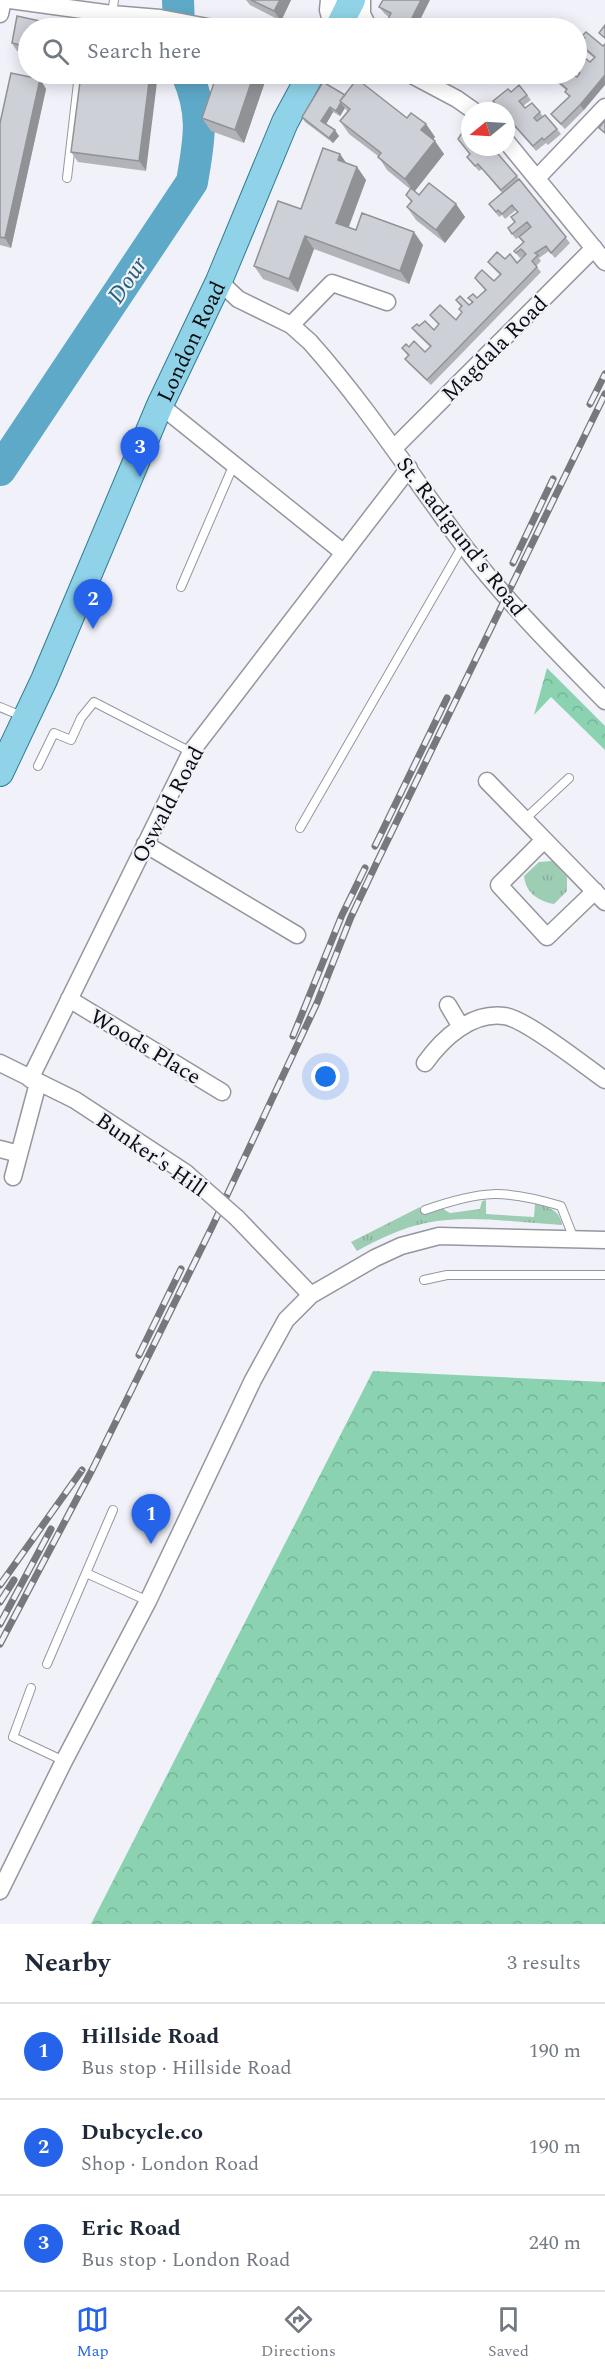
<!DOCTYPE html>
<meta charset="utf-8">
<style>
:root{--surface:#fff;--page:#f6f6f7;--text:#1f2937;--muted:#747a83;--line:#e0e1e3;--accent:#2563eb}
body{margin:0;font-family:Spectral,serif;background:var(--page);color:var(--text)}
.compass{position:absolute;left:461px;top:102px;width:54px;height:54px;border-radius:50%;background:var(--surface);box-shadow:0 3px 15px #0003;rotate:252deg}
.you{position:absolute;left:326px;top:1077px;width:21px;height:21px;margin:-15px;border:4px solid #fff;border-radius:50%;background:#1a73e8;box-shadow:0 0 0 9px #1a73e833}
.badge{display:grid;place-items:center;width:39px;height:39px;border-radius:50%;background:var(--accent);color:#fff;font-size:20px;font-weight:700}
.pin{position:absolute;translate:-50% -50px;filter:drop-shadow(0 2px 3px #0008)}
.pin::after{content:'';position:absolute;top:32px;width:21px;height:18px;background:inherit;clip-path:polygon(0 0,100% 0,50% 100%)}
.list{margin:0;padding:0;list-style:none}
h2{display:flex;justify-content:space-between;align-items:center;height:78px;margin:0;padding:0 24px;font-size:26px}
h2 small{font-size:20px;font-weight:400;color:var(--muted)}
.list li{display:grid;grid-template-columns:39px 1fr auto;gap:18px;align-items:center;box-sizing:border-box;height:96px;padding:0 24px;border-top:2px solid var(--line)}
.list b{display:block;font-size:22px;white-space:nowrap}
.list p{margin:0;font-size:20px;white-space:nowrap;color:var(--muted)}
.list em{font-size:20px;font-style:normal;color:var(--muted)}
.icon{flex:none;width:33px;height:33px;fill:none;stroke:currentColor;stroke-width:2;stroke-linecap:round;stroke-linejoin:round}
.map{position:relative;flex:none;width:605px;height:1924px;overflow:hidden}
.search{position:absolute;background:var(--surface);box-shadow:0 3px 15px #0003;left:18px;right:18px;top:18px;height:66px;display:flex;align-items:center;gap:15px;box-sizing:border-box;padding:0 21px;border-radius:33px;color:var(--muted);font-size:22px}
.sheet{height:366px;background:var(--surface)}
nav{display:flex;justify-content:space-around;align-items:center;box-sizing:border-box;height:84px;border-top:2px solid var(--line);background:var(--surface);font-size:16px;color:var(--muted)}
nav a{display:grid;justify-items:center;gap:3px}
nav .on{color:var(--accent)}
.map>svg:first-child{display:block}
.grass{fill:url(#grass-tufts)}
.forest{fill:url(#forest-crowns)}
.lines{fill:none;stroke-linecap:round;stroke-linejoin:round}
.river{stroke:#5ea8c8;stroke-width:32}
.service-casing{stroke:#95979e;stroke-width:10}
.minor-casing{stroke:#95979e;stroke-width:19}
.primary-casing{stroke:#327b93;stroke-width:28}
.service{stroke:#fff;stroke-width:8}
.minor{stroke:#fff;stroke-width:16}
.primary{stroke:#90d3e8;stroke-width:26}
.rail-casing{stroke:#77787d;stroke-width:7}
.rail{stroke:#f0f1f9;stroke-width:4.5;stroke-dasharray:14;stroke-linecap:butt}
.minor-bridge-casing{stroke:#95979e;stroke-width:19;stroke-linecap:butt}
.minor-bridge{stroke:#fff;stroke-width:16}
.wall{fill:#b1b3b9}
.shaded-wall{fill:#909296}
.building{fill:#ced0d7;stroke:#909296;stroke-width:1.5}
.labels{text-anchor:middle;stroke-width:4.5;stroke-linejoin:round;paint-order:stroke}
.street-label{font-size:22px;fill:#0d0e10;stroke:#f0f1f9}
.water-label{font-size:24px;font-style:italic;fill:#255f77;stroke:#f0f1f9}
</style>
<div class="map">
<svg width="605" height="1924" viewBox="0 0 605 1924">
<defs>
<pattern id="grass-tufts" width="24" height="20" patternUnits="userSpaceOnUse" patternTransform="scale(1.5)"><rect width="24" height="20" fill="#9dceb4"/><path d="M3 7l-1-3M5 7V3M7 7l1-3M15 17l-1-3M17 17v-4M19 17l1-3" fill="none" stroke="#86b09a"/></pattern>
<pattern id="forest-crowns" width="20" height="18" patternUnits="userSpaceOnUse" patternTransform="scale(1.5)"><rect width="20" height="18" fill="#8bd3b0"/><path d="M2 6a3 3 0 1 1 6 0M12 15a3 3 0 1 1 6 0" fill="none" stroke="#77b496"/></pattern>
</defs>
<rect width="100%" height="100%" fill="#f0f1f9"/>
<path class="grass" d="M552,861L567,877V891L554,904C538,901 526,893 524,876L539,862Z
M486,1200V1214L534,1217L535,1204C549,1207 560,1210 562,1225C518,1223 470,1214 426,1223C401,1228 379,1239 357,1251L351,1242L420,1207L423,1215L443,1209L450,1213L480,1209L482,1201Z"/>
<path class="forest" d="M547,668L605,726V750L551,697L534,715Z
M373,1371L605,1382V1924H91Z"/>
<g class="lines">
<path class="river" d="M178,0L179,28
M0,470L192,182C199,140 205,115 187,74"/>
<g class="service-casing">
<path id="service" d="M112,14L114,0
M85,28L89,11
M67,178L79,74
M181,587L234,464
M0,707L24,717
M38,766L54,733L71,740L81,718L94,702L191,752
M525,819L569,778
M300,828L463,545
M425,1210C482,1190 504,1189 561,1206L574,1239
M424,1280L447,1275H605
M86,1573L148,1601
M47,1664L113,1510
M31,1688L13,1737L64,1761"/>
</g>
<g class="minor-casing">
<path id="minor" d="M10,0L112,14L160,18L213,28
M329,0L328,10L333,28
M362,0V14L369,28
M0,14L3,0
M410,74L457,99L474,111
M506,141L605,262
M538,177L605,107
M219,281L238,299L291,325L310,342C367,406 413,478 464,546C507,602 556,651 605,701
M291,325L332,283L387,302
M160,405L344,553
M394,448L594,248
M487,781L605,902
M544,840L499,885L547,937L595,891
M145,844L297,935
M69,999L222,1092
M448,1005L461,1027
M0,1063L75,1100L186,1173
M425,1063C443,1038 471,1012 504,1016C525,1018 585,1066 605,1080
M30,1079L191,752L409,468
M0,1149L19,1154
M13,1177L38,1083
M237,1218L311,1295
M0,1891L64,1761L148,1601L253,1380L286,1320L311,1295L375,1258L401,1246L439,1236L605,1240"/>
</g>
<g class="primary-casing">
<g id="primary">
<path d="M338,28L352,0"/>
<path id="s1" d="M0,773L44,680L160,405L219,281L285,122L311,74"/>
</g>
</g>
<use href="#service" class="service"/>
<use href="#minor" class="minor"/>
<use href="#primary" class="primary"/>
<g class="rail-casing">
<path id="rail" d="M590,404L605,374
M513,563L553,479
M375,846L447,698
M293,1036L342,915L365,868
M139,1355L181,1269
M0,1585L82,1470
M0,1602L14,1580
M0,1624L51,1529
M0,1644L92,1470L212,1227L317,1003L351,917L377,862L605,394"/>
</g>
<use href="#rail" class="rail"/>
<g class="minor-bridge-casing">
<path id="minor-bridge" d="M186,1173L237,1218"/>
</g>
<use href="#minor-bridge" class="minor-bridge"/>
</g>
<path class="wall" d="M246,0H291L281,21L250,5Z
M383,0L416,28H387L385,26L389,17L385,14L379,7Z
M17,16L72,28H28V53L17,51L12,43Z
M582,36L603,46L584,110L565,129L555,119L551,114L569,97L565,92L566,90L552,78L549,74L562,75L577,77L579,75L576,72V59L590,62L594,58L583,49L580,44L584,39Z
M81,74L146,171L78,162L71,152Z
M267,76L244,143L211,131L202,118Z
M40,79L46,89L11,248L0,245V123Z
M511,92L527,95L531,100L523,106L525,108L540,112L543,117L557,129L561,134L548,145L546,143L536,151L506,117V111H501L493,101Z
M345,95L407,118L426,124L435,137L433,139L444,154L415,191L419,195L456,204L465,217L445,243L416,220L407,207L411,202L406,195L410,189L387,170L378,156L349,134L340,121L347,111L345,108L340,116L333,112L326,124L339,136L333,143L305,122L302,117Z
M458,139L517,176L520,181L570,243L555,258L549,251L539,258L541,261L536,266L541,272L431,385L409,364L405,359L408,356L402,348L409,347L425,352L430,347L416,333L412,328L419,326L434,330L439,325L430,315L456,320L462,313L459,309L461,307L456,300L469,305L472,303L468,298H477L485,290L475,278L494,281L500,275L492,267L488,262L505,259L517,263L525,255L520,258L514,251L523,243L519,237L531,228L516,239L512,234L508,228L515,222L517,212L516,210L505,219L502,215L499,217L493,209L489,204L502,193L482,169L479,171L471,162L467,157L470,154Z
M340,154L346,163L357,167L366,180L349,227L356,230L423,245L409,284L314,249L298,292L263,279L254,266L301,209Z"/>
<path class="shaded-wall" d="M280,0H291L281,21L274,11Z
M421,0H430L416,28H407Z
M150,74H158L146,171L139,161Z
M254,74H266L267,76L244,143L235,130Z
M605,75V85L584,110L580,105Z
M40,79L46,89L11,248L5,238Z
M341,103L345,108L340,116L336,111Z
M330,107L333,112L325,126L321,121Z
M426,124L435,137L430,143L421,130Z
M335,130L339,136L333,143L329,138Z
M435,141L444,154L414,192L405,179Z
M340,154L349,167L338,160Z
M357,167L366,180L345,236L336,223Z
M456,204L465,217L445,243L436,230Z
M414,232L423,245L409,284L400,271Z
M305,236L314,249L298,292L289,279Z"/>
<path class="building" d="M251,0H280L274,11Z
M383,0H421L407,28H390L385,26L391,13L379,7Z
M17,16L72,28H28V47L12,43Z
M605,25V38L599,33Z
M586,32L603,46L605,44V75L580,105L561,124L551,114L570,96L565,92L567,89L549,74H561L562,75L563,74H572L577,77L580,73L576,70V59L580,54L590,62L595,57L580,44L585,38L582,36Z
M11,73L40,79L5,238L0,237V123Z
M81,74H150L139,161L71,152Z
M217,74H254L235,130L202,118Z
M357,79L407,118L411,113L426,124L421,130L435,141L405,179L378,157L381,153L340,121L350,109L340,101Z
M323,82L345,95L340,101L341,102L336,111L330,107L321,121L335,130L329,138L302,117Z
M519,85L527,95L519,101L525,108L532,103L540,112L534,118L537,121L545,115L557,129L544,140L542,138L533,146L506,116V111H502L493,101L508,89L511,92Z
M605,120V133L599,128Z
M470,121V147H492L517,176L501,190L478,164L475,166L467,157L470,154L458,139Z
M323,148L340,154L338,160L357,167L336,223L356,230L362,213L414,232L400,271L305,236L289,279L254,266L278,201L301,209Z
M519,179L566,237L551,253L546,246L535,253L538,255L532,261L537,267L427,380L405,359L409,355L402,348L406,344L409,347L414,341L425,352L431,346L412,328L417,324L419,326L425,321L434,330L439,324L430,315L440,305L456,320L462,312L459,309L462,306L456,300L460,296L469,305L473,302L468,298L473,294L477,298L486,290L475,278L478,274L482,270L494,281L501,274L488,262L497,252L505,259L510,254L517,263L526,254L521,249L516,253L514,251L524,242L519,237L531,227L527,222L512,234L508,228L515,222L511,217L518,212L515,209L512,205L502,214L498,210L496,212L489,204Z
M429,183L456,204L436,230L407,207L412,201L406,195L411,188L419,195Z"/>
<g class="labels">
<g class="street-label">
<text dy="8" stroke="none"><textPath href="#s1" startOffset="472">London Road</textPath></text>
<text transform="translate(494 348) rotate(-45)" y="8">Magdala Road</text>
<text transform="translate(462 536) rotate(52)" y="8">St. Radigund's Road</text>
<text transform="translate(167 804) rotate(-62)" y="8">Oswald Road</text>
<text transform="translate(146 1046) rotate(31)" y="8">Woods Place</text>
<text transform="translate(152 1154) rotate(35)" y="8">Bunker's Hill</text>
</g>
<g class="water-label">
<text transform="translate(127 280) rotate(-56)" y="8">Dour</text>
</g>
</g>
</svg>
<svg class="compass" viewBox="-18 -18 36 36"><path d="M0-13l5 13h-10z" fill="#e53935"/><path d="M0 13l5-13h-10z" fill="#747a83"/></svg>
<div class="you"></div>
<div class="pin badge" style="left:151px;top:1544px">1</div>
<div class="pin badge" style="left:93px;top:629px">2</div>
<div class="pin badge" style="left:140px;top:477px">3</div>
<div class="search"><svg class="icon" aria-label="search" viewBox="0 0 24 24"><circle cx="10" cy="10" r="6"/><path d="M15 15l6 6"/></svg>Search here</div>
</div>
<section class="sheet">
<h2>Nearby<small>3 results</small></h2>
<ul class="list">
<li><span class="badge">1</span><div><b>Hillside Road</b><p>Bus stop · Hillside Road</p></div><em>190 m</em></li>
<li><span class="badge">2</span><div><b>Dubcycle.co</b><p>Shop · London Road</p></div><em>190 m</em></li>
<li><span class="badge">3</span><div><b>Eric Road</b><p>Bus stop · London Road</p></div><em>240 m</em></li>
</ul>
</section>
<nav>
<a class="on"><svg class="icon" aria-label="map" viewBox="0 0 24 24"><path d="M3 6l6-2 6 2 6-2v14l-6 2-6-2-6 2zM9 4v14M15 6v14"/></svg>Map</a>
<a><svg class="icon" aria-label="directions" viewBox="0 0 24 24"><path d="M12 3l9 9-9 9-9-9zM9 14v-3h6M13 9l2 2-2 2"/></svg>Directions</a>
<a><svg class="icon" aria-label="saved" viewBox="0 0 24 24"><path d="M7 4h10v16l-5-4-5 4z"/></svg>Saved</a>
</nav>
